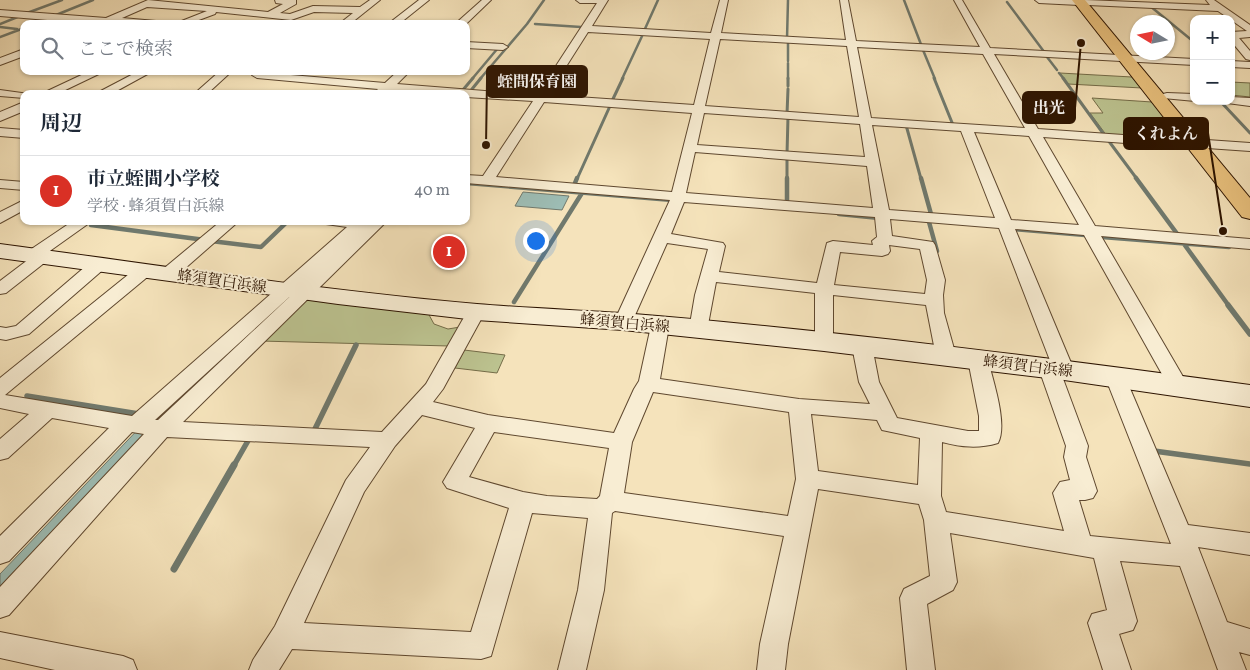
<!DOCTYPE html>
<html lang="ja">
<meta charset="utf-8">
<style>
:root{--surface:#fff;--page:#f6f6f7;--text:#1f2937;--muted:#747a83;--line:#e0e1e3;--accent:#d93025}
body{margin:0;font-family:Vollkorn,"Noto Serif JP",serif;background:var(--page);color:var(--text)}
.controls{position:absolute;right:15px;top:15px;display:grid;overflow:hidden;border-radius:10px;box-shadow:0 1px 4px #0004}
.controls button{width:45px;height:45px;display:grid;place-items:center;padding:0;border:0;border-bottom:1px solid var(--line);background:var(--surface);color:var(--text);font:25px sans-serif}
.compass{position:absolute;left:1130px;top:15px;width:45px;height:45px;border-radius:50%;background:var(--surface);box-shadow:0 1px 4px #0004;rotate:280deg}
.you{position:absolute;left:535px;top:240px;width:18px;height:18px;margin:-12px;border:4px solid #fff;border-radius:50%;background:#1a73e8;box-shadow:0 0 0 8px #1a73e833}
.badge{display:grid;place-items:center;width:32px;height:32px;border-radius:50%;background:var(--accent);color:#fff;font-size:16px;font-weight:700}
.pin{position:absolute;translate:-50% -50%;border:2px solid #fff;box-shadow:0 1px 5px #0006}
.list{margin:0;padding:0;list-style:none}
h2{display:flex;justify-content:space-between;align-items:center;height:65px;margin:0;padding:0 20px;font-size:21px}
h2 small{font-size:16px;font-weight:400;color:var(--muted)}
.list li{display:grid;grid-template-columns:32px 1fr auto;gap:15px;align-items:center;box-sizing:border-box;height:70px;padding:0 20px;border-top:1px solid var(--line)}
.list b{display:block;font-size:19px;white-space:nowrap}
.list p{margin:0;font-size:16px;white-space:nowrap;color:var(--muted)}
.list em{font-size:16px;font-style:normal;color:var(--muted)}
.icon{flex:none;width:28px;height:28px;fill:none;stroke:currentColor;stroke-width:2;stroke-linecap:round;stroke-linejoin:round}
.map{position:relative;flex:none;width:1250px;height:670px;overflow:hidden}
.search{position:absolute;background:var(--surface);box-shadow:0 1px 4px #0004;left:20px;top:20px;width:450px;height:55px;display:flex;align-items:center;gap:12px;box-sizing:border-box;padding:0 18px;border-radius:10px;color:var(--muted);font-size:19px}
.panel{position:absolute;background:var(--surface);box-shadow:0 1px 4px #0004;left:20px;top:90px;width:450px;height:135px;border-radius:10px}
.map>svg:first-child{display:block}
.green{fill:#bcc390;stroke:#746c48}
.water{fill:#9dbdb5;stroke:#70796d}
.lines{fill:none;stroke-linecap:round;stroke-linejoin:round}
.stream-far4{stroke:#70796d;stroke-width:2.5}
.stream-far3{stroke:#70796d;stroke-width:3}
.stream-far2{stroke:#70796d;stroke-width:4.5}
.stream-far1{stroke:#70796d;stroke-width:5.5}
.stream{stroke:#70796d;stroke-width:7}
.street-casing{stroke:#5f482f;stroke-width:2}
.secondary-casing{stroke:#2d1400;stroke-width:2}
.primary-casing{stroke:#2d1400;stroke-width:2}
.street{fill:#f8edd3;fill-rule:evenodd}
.secondary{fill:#f8edd3;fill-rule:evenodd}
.primary{fill:#eac27e;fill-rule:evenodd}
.labels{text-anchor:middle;stroke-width:4;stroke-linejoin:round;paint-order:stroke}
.street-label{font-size:15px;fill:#2d1400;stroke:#f8edd3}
.leader{fill:none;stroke:#2d1400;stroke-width:2}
.callout-dot{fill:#2d1400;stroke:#f8edd3;stroke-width:2}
.callout{fill:#2d1400;stroke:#2d1400;stroke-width:2}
.callout-label{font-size:16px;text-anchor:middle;font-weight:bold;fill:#fff}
</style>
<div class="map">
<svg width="1250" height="670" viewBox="0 0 1250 670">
<rect width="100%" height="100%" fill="#f5e3bb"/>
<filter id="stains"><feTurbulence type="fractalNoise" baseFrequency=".004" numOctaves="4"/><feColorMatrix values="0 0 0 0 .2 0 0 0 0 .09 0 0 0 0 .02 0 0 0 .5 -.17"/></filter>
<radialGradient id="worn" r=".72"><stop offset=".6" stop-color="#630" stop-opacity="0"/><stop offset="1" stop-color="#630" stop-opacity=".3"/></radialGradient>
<path class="green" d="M1060,73L1132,77L1142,88L1068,84Z
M1231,82L1250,83V97L1231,95Z
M1092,98L1152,102L1183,141L1107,136L1090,113H1103Z
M303,298L428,313L434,324L448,329L460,327L449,346L260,341Z
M464,350L505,355L497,373L455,368Z"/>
<path class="water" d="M523,192L569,196L562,210L515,206Z
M282,297L290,298L0,589V574L147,420Z"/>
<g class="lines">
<path class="stream-far4" d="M904,0L922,47
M1007,2L1045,53H1042
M1150,6L1194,42
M27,13L62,0
M56,15L93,0
M0,24L20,16
M34,24L47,18
M535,24L581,27
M0,27L17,29
M644,31L658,0
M0,37L24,28
M787,39L788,0
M788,42V61
M923,50L935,79
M1047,57L1057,70
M788,63V79
M1059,73L1064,79
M472,79L498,48
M480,79L527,24L544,0
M622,79L643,34"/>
<path class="stream-far3" d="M788,78V86
M934,78L953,125H949
M1063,78L1105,136
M462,91L473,78
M468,94L481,78
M612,101L623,78
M1221,102L1250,133
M787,114L788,89
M906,125L921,179
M1108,140L1137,179
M787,154L788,117
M787,158V179
M577,179L610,106"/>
<path class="stream-far2" d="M787,178V202
M921,178L931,214
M1136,178L1178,235
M467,183L672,200
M575,183L577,178
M839,214L879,218
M929,222L937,251
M91,225L205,240
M362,228L369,221
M1013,229L1085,235
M1102,237L1229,247
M211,241L261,247L288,221
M1184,244L1229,306
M514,302L582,193"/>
<path class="stream-far1" d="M1228,305L1250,334
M27,396L139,414
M314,431L356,345
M1154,451L1250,464
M233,467L249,439H253"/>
<path class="stream" d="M174,569L234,465"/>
<g class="street-casing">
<path id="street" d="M148,0L268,12L283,4L276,3L275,0H296V4L280,13L290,14L313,6L360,7L370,0H380L350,24H339L353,13L314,12L291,20L216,12L215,14L188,24H174L207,11L147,7L122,18L156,21L161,24H95L0,16V10L106,18Z
M419,0H429L399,24H388Z
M482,0H491L466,24H455Z
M576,0H608L592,26L711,33L720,0H728L721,33L846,40L840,0H848L856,41L980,47L954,0H962L990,48L1194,59V65L994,54L1038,129L1194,140L1200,144L1207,140L1250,143V151L1207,148L1200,144L1194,148L1043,137L1095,226L1250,239V249L1101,236L1189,387L1186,392L1179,394L1172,392L1084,235L1015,229L1074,370L1071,375L1062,376L1088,446L1086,457L1097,491L1093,498L1085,500H1079L1090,536L1171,544L1106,379L1109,374L1116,372L1123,374L1126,379L1188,525L1250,533V555L1198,547L1227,622L1250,629V655L1239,652L1246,670H1218L1180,566L1120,561L1137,621L1133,630L1119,634L1131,670H1103L1088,623L1092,614L1107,610L1094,558L950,533L957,582L953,590L927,604L935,670H907L900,598L904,589L930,576L924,520L919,504L818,489L788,644L785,670H757L760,644L784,536L615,511L612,513L604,590L586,670H558L578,590L588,518L532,513L491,656L481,659L292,649L279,670H249L253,660L275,626L346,480L370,447L167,437L9,615L0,618V587L144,434L132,432L9,561L0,564V536L109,428L52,418L8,458L0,460V439L29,414L0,408V378L139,266H151L153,270L151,274L5,395L132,416L347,227L326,224L323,221H365L366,225L370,221H387L183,422L382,432L426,384L467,312L470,308L476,306L482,308L485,312L443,389L433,402L488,415L614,433L634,389L639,381L651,326L653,322L660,320L667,322L669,326L660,379L799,399L870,404L859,382L852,346L855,342L862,340L869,342L872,346L879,382L897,418L968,431H979V416L968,360L971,355L978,353L985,355L988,360C993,381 1008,424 998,443C978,449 961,447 942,442L941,496L946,512L1064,531L1053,493L1060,482L1070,480L1064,457L1066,446L1039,369L1042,364L1051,363L999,228L890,219L892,236L933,242L935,245L945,280L943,295L944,313L956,356L953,361L946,362L939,361L936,356L926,305L833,295V342L831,346L824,348L817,346L815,342V293L716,282L707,330L705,334L698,336L691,334L689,330L695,295L708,249L667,243L632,322L629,326L623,328L617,326L614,322L670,200L466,183V175L483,176L533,101L466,97V94H433L390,90L386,94H376L375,92L378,89L257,78L252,75L255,71H268L267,73L385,83L398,71H410L397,84L537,95L597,3H580ZM588,32L710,39L694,105L548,95ZM720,39L847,46L859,117L705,106ZM857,47L983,54L1025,128L871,118ZM544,102L692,113L672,192L496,177ZM704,113L860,124L865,157L697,145ZM872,125L961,131L995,218L889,210ZM974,132L1029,136L1079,225L1011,220ZM695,152L867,166L873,208L686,193ZM684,202L875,217L877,237L872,241L873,245L833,241L827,243L817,283L719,272L725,246L723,243L671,234ZM889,245L920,249L927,280L925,294L834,285L840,252L882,256L888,254L890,251ZM299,288L158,420H155ZM653,392L789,412L796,479L788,516L624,493L632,442ZM811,414L877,420L882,430L920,438L918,485L818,471ZM422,415L475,428L443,482L447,488L509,508L471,632L304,623L364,492L395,446ZM494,432L609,448L600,496L597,499L547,496L523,492L469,477Z
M1035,0H1082L1083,2L1079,5L1039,3Z
M1085,0L1210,5L1206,0H1214L1250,25V37L1239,38L1250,51V60L1246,59L1231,41V32L1247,31L1218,11L1088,5L1085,4Z
M466,42L503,44L508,47L503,50L466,48Z
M24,49V56L0,65V58Z
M1231,61L1250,62V68L1231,67Z
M90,71H105L57,94H41Z
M139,71H153L111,94H95Z
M220,71H232L207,94H194Z
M0,90L29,94H24V98L0,96Z
M1167,93L1194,94L1195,101L1163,98L1161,96L1163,94Z
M1231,97L1250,98V106L1227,103L1225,101H1231Z
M24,102V111L0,121V112Z
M0,128L24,130V138L0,136Z
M0,180L24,182V190L0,188Z
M24,200V210L0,223V212Z
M73,221H92L47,253L50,257L48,260L6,293L0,294V281L29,259L25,255L27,252Z
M221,221H239L174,278H162L160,274L162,270Z
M99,259L105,260L107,264L105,268L29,334L6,340L0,339V327L6,328L16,326L93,260Z
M0,632L123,656L133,660L137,670H55L0,658Z"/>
</g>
<g class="secondary-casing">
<path id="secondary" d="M0,244C159,265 317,290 477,304C525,308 574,310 622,313C832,330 1041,357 1250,385V407L1064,380L824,351L623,330L476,320L338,304L0,258Z"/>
</g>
<g class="primary-casing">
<path id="primary" d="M1072,0H1085L1250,198V219L1242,217Z"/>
</g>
<use href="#street" class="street"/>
<use href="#secondary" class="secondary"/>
<use href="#primary" class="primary"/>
</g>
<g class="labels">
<g class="street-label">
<text transform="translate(222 281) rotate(8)" y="5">蜂須賀白浜線</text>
<text transform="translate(625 323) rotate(5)" y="5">蜂須賀白浜線</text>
<text transform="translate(1028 366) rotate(7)" y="5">蜂須賀白浜線</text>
</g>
</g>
<path class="leader" d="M486 145L487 81M1081 43L1075 108M1223 231L1208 133"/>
<g class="callout-dot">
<circle cx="486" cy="145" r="5"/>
<circle cx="1081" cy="43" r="5"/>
<circle cx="1223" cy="231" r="5"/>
</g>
<g class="callout">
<rect x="487" y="66" width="100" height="31" rx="5"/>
<rect x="1023" y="92" width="52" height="31" rx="5"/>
<rect x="1124" y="118" width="84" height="31" rx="5"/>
</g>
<g class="callout-label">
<text x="537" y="87">蛭間保育園</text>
<text x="1049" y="113">出光</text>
<text x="1166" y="139">くれよん</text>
</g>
<rect width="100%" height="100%" filter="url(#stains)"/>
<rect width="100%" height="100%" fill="url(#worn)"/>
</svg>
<div class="controls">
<button>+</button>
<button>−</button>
</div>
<svg class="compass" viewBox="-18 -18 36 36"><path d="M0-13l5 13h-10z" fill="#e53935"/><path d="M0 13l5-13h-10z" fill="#747a83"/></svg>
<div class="you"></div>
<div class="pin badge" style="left:449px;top:252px">1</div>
<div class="search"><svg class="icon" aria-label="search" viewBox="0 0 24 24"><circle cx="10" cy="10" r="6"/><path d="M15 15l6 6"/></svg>ここで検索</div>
<section class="panel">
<h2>周辺<small></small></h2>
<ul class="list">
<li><span class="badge">1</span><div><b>市立蛭間小学校</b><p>学校 · 蜂須賀白浜線</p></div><em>40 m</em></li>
</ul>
</section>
</div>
